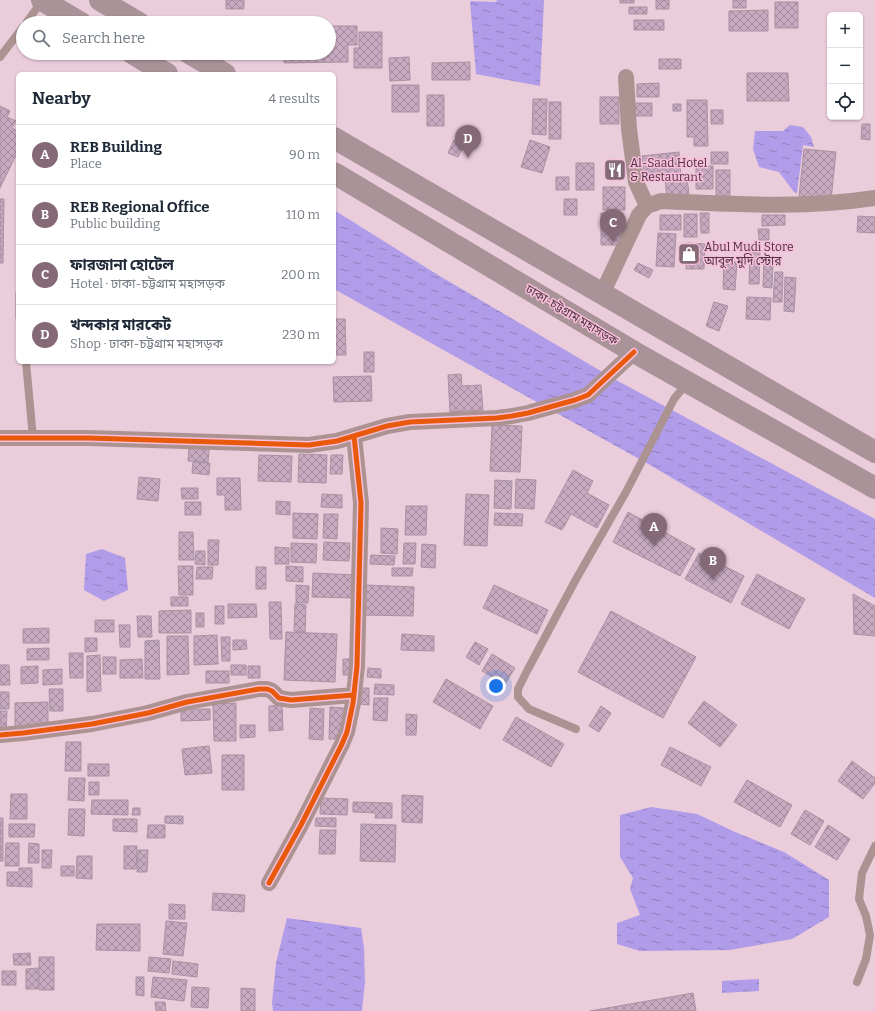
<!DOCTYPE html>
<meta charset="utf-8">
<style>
:root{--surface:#fff;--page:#f2f2f3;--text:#1f2937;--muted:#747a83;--line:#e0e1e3;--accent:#856976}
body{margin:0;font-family:Bitter,"Noto Sans Bengali",serif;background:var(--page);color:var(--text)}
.controls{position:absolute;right:12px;top:12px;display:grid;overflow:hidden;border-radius:6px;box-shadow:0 1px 3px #0004}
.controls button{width:36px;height:36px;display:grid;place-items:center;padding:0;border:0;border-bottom:1px solid var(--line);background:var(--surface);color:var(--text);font:20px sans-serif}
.you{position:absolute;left:496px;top:686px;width:14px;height:14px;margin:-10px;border:3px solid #fff;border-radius:50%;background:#1a73e8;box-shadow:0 0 0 6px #1a73e833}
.badge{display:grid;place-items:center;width:26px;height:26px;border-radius:50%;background:var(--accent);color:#fff;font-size:13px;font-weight:700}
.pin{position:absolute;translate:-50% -33px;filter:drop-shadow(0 1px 2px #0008)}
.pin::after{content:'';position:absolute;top:21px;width:14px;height:12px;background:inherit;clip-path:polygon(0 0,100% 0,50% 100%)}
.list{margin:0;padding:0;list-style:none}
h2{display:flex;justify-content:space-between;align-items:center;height:52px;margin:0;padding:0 16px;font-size:17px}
h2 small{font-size:13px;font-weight:400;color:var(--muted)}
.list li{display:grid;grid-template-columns:26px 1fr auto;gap:12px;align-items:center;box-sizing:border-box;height:60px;padding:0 16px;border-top:1px solid var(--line)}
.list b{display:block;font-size:15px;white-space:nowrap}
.list p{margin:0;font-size:13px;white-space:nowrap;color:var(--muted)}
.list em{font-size:13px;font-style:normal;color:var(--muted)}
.icon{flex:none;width:22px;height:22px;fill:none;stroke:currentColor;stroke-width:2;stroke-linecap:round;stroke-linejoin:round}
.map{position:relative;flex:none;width:875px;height:1011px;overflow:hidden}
.search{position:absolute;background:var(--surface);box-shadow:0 1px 3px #0004;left:16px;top:16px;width:320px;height:44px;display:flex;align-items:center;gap:10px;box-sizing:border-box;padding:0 14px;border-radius:22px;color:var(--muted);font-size:15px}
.panel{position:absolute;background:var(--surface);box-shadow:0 1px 3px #0004;left:16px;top:72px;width:320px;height:292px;border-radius:6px}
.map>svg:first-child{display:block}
.water{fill:url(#water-ripples)}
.building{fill:url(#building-cross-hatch);stroke:#a992a1}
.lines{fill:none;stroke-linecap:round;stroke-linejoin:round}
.lane{stroke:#ac9392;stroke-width:8}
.street{stroke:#ac9392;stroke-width:16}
.highway{stroke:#aa9398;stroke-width:22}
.cycleway-casing{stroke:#f7bfda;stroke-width:8}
.cycleway{stroke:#e8590c;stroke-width:5}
.labels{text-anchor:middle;stroke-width:3;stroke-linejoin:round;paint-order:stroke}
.poi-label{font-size:12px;fill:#4e3340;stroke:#f7bfda;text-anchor:start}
.street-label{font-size:12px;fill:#4e3340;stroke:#f7bfda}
</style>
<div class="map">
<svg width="875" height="1011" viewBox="0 0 875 1011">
<defs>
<pattern id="water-ripples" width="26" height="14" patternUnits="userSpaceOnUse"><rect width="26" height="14" fill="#b09ce8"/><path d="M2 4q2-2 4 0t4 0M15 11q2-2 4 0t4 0" fill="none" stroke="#9180bd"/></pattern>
<pattern id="building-cross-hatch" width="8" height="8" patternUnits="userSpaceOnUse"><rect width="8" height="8" fill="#c7a9c0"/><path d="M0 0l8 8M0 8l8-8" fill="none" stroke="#a48a9d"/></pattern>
</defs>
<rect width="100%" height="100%" fill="#eaccdb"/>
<path class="water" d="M497,0H544L540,86L476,74L470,1L496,2Z
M790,125L803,127L811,137L814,147L803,145L797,193L794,192L779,172L759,167L753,149L755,131H783Z
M334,210L438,275L616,380L875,519V598L650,465L334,289Z
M102,549L125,558L128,590L104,601L84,590L86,554Z
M651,807L697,814L735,832L784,852L829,880V917L792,939L730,950L640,951L617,944V923L640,915L630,889L633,878L620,857V815Z
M287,918L361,928L364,948L365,982L362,1011H273L272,1003L276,963Z
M759,979V991L722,993V981Z"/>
<path class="building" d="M226,0H244V9H226Z
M620,0H634V3H620Z
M656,0H669V9H656Z
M733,0H746V8H733Z
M775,2H798V28H775Z
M629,7H647V14H629Z
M768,10V31H729V11Z
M634,20H664V30H634Z
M329,26H357V45H348V62L284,63V53H329Z
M359,32H382V68H354V48H359Z
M409,57L410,80L390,81L389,58Z
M659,59H681V69H659Z
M470,62V80H432V63Z
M747,73H788L789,101H747Z
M659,83V97H637V84Z
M392,85H419V112H392Z
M427,95H444V126H427Z
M600,97H619V124H600Z
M533,99H547L546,135L532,134Z
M687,100H707L708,146H694V137H687Z
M549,102H561V139H549Z
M633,103H652V116H633Z
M673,104H681V111H673Z
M0,106L10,111L7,117L16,121L12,128L18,131V151L0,188Z
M711,110H723V124H711Z
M862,124H870V140L861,139Z
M454,140L464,145L458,157L448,153Z
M530,140L550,147L542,173L521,167Z
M804,149L836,152L831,200L799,197Z
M679,152L681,174L644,178L642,156Z
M711,152H728V164H711Z
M576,163H594V190H576Z
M696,166H713V189H696Z
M716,170H730V196H716Z
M556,177H569V190H556Z
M687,177L689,195L667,198L665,179Z
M603,187H625V210H603Z
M0,199H4L3,263H0Z
M564,199H577V215H564Z
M601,213H623V245H601Z
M700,213H709V233H701Z
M684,214H697V237H684Z
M660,215H681V230H660Z
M762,215H785V225L762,226Z
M858,216L875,217V233L857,232Z
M758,229H769V240H759Z
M658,233L676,234L674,267L656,266Z
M687,243L705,244L704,269H686Z
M750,252H760L759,284H749Z
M724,261L737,262L735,290L723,289Z
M764,261L773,262L772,288L763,287Z
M638,263L653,270L649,278L634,270Z
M775,272H783L782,302H773Z
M785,277L796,278L794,312L784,311Z
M16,292H18V319H16Z
M747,297L771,298L770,320L746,319Z
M714,302L728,306L719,331L706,326Z
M334,319H345L346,355H334Z
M364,352H374V372H364Z
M461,374L462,386L481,385L483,410L450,412L448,375Z
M371,376L372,401L334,402L333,377Z
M492,425L522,426L520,472L490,471Z
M189,448L209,450L208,462L188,461Z
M299,454L327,455L326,483L298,482Z
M259,455L292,456L291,482L258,481Z
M331,455H343L342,474H330Z
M193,462L210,463L209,475L192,473Z
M573,470L593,481L587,493L609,505L597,528L571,514L562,530L545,522Z
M139,477L160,479L158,501L137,499Z
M217,478H240L241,510H225V495H217Z
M516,479L536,480L534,509L515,508Z
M495,480L512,481L511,509L494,508Z
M181,488H198V499H182Z
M322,494L342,495V508L321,507Z
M466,494L489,495L487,546L464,545Z
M276,501L290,502V515L276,514Z
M185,502H201V515H185Z
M406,506H427L426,535H405Z
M628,512L695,549L680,576L613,542Z
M293,513L318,514L317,539L293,538Z
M495,513L523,514L522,526L494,525Z
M324,514H338L337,539L323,538Z
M381,528L398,529L397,554L381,553Z
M179,532H193L194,560H179Z
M208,540H219L218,565H208Z
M324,542L350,543L349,561L323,560Z
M291,543L317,544L316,563L291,562Z
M404,543H416L415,564H403Z
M422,544L436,545L435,568L421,567Z
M275,547L289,548V564H275Z
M196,551H205V565L195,564Z
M699,553L744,576L731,603L685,579Z
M371,555L395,556L394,565L370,564Z
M178,566H193V595H179Z
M286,566L303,567V582L286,581Z
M197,567H213L212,579H196Z
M256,567H266V589H256Z
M392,568H413L412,576H392Z
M313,573L355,575L354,598L312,597Z
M757,574L805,599L789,629L741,604Z
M296,585L309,586L308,603H296Z
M366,585L414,587L413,616L365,615Z
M494,585L548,610L537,634L483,608Z
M853,594L875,606V636L854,634Z
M171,597H188V606H171Z
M269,602H281L282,639H270Z
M228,604H256L257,617L228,618Z
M295,604L306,605L305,632L294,631Z
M215,606H224V624H215Z
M191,610V633H159V611Z
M611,611L696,657L663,718L578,672Z
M196,613H204V627H196Z
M137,616H151L152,637H138Z
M95,620H114V632H95Z
M119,625H130V647H120Z
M49,628V643H23V629Z
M286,632L337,634L335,682L284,680Z
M402,634L434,636V651L401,650Z
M217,635L218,664L194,665V636Z
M167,636H188L189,674L167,675Z
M221,637H230V661H222Z
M85,638H97V651L85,652Z
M159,640L160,679H145V641Z
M233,640H246L247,649L233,650Z
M475,642L488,649L479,665L466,657Z
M49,648V660H27V649Z
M69,653H83V678H70Z
M492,654L515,668L505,684L482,671Z
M100,655L101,691L87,692V656Z
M103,657H116V674H103Z
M142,659L143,678H120V660Z
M343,659H355L354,675H343Z
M0,665H9L10,685H0Z
M231,665H246V675H231Z
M38,666V683L21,684V667Z
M248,666H260V678H248Z
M368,668L381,669V678L367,677Z
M62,669V684L43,685V670Z
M206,671H229V683H206Z
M446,679L493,706L480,729L433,702Z
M375,684L394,685V695L374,694Z
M360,688H369V705L359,704Z
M49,689H63V711H50Z
M0,692H9V709H0Z
M374,698H388L387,721L373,720Z
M704,701L737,725L720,747L688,723Z
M48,702V727H15V703Z
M236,703V741H214L213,704Z
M282,705L283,730L269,731V706Z
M601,706L611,713L599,732L589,726Z
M330,707L344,708L342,739H329Z
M310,708L324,709L323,740L309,739Z
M181,709H210V720L181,721Z
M0,711H7L6,732H0Z
M406,714L417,715L416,735H406Z
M516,717L564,744L551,767L503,740Z
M240,725H255V737L240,738Z
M66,742H81V771H65Z
M209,746L212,773L185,775L182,749Z
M670,747L711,767L701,786L661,765Z
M222,755H244V790H222Z
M852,761L875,778V783L863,799L838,781Z
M88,764H109V776H88Z
M69,778H85L84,801L68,800Z
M747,780L792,805L780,827L734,802Z
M89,782H99V795H89Z
M11,794H27V819H10Z
M402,795L423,796L422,823L402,822Z
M321,798L348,799L347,815L320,814Z
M92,800H128V815L91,814Z
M353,802L392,803V818H375L376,813L353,812Z
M133,808H140V815H132Z
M69,809H85L84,836L68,835Z
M805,810L824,821L810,845L791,834Z
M165,816H183V824L165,823Z
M0,818H3V861H0Z
M316,818H336V827L315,826Z
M113,819H137V832L113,831Z
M9,824H35L34,837H9Z
M361,824L396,825L395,862L360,861Z
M148,825H165V838H147Z
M828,825L850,839L837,860L815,847Z
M320,830H336L335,854H319Z
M6,843H19V866H5Z
M29,843L39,844V863H28Z
M124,846H137L136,869H124Z
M42,850H52L51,868H42Z
M138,850H148L147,872H137Z
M77,856H92V879L76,878Z
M61,866H74V876H61Z
M19,868H32V887L7,886V872H19Z
M213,893L245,895L244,912L212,910Z
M169,904L185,905V919H169Z
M166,921L187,923L183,956L163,954Z
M97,924H140V951L96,950Z
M30,953L31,965H14L13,954Z
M39,957H54V990H39Z
M149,957L171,959L169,973L148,971Z
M173,961L198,964L197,977L172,974Z
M38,968V989H26V969Z
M2,971H16V985H2Z
M136,977H144V996L136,995Z
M153,977L187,980L184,1001L151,997Z
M192,987L209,988L208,1008L191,1007Z
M241,988L255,989V1011H241Z
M693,993L696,1011H590Z
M155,1002H165L166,1011H156Z"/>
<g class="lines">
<path class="lane" d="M26,23L42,1
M0,57L23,27
M26,362L33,438
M576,729L529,709L518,697V689L527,671L575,581L626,492L674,399L687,383
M857,982L866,959L870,935L866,916L859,899L862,873L875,846"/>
<path class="street" d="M626,77L629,129L636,182L647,206
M602,294L639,215L647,206L661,201C732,204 804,209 875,198
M0,438H88L309,445L337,441L387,426L410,422L497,418L512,416L528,413L575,400L588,395L634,352
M0,735L23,733L92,724L148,713L187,702L259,689H267L272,691L279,698L291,700L354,695
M269,883L301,825L342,744L347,732L353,703L357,666L361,503L354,436"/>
<path class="highway" d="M42,0L81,23
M100,0L139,23
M132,53L167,74
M189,53L225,74
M334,138L875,452
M334,173L634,352L875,488"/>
<g class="cycleway-casing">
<path id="cycleway" d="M0,438H88L309,445L337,441L387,426L410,422L497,418L512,416L528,413L575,400L588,395L634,352
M0,735L23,733L92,724L148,713L187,702L259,689H267L272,691L279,698L291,700L354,695
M269,883L301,825L342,744L347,732L353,703L357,666L361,503L354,436"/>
</g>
<use href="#cycleway" class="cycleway"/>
</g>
<defs>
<g id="restaurant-square" transform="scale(1.15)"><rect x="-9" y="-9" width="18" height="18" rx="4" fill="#856976" stroke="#f7bfda"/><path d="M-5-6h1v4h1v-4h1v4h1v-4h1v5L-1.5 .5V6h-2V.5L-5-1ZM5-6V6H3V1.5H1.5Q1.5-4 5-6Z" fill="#fff"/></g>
<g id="shop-square" transform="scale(1.15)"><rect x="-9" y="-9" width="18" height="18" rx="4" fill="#856976" stroke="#f7bfda"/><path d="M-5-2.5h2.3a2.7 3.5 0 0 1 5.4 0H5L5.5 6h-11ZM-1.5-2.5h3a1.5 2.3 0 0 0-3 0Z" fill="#fff"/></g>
</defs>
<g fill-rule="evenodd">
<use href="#restaurant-square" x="615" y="170"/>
<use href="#shop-square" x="689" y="254"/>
</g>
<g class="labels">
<g class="poi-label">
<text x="630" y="167">Al-Saad Hotel<tspan x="630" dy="14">&amp; Restaurant</tspan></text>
<text x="704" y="251">Abul Mudi Store<tspan x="704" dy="14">আবুল মুদি স্টোর</tspan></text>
</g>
<g class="street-label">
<text transform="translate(572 315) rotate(31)" y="4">ঢাকা-চট্টগ্রাম মহাসড়ক</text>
</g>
</g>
</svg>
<div class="controls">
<button>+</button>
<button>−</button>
<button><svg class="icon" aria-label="locate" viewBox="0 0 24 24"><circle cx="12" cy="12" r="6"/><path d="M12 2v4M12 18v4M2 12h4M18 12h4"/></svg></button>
</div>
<div class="you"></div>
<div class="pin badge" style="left:654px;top:546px">A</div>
<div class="pin badge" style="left:713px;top:580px">B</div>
<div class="pin badge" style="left:613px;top:242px">C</div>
<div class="pin badge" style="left:468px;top:158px">D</div>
<div class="search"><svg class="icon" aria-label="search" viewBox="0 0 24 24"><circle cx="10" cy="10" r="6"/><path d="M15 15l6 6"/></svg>Search here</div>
<section class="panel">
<h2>Nearby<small>4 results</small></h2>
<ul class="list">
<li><span class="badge">A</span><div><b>REB Building</b><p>Place</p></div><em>90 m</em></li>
<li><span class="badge">B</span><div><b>REB Regional Office</b><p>Public building</p></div><em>110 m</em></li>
<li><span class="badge">C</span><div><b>ফারজানা হোটেল</b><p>Hotel · ঢাকা-চট্টগ্রাম মহাসড়ক</p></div><em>200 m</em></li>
<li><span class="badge">D</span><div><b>খন্দকার মারকেট</b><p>Shop · ঢাকা-চট্টগ্রাম মহাসড়ক</p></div><em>230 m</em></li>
</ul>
</section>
</div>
